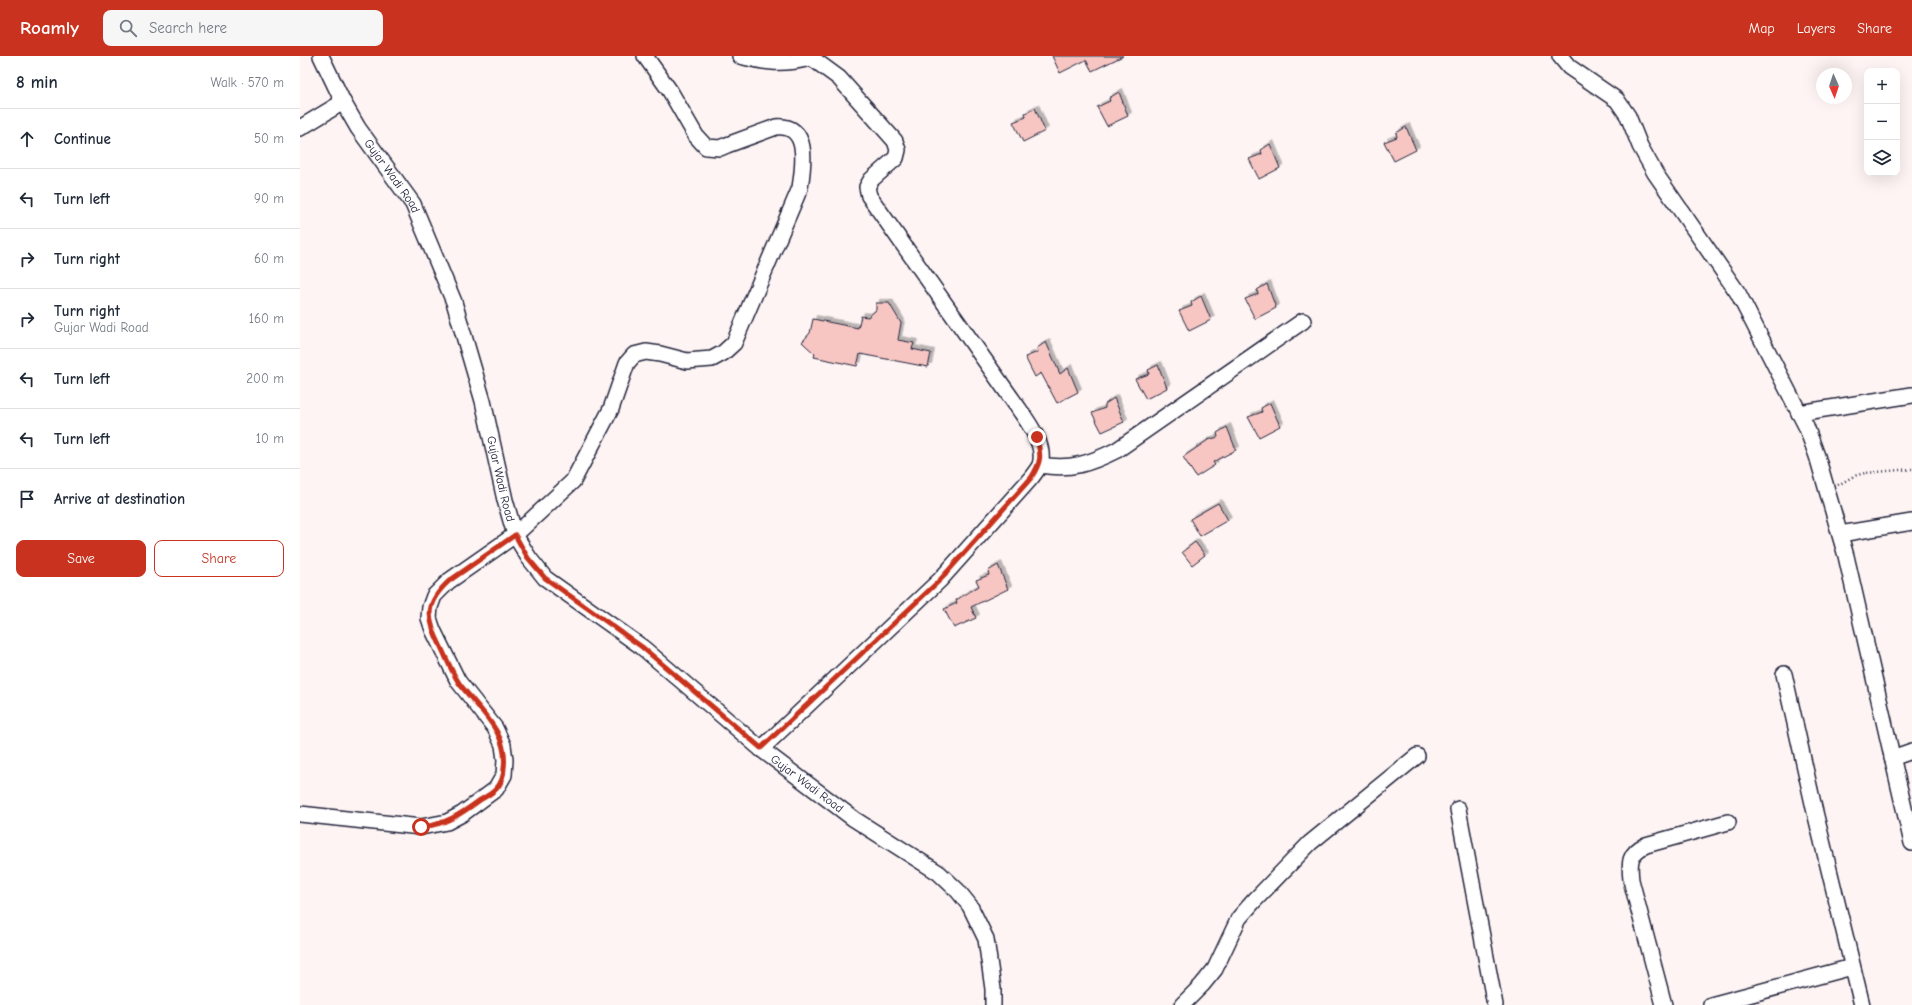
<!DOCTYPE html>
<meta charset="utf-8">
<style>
:root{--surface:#fff;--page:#f6f6f7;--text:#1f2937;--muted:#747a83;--line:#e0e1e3;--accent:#c8321e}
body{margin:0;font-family:"Comic Neue",sans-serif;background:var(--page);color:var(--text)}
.controls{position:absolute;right:12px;top:12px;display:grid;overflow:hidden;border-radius:8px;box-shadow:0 4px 16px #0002}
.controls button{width:36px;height:36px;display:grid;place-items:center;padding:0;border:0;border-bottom:1px solid var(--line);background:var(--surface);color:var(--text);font:20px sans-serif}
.compass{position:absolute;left:1516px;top:12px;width:36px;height:36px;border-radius:50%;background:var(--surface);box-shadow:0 4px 16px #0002;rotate:177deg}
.stop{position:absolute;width:12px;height:12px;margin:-9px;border:3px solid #c8321e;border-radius:50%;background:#fff}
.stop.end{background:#c8321e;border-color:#fff;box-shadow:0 1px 4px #0008}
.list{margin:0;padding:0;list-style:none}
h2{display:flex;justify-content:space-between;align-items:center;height:52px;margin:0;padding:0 16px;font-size:17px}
h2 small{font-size:13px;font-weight:400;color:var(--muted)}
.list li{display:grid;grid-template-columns:26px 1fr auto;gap:12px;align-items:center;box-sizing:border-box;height:60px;padding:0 16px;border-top:1px solid var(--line)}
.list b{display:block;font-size:15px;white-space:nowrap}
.list p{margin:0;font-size:13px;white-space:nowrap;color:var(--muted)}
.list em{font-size:13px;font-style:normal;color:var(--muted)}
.actions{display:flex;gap:8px;padding:12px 16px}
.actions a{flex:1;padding:9px 0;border:1px solid var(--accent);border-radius:8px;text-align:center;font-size:14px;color:var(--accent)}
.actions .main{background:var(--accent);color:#fff}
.icon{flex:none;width:22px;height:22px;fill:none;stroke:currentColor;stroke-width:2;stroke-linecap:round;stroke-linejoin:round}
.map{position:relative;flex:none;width:1612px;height:949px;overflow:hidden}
header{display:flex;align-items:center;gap:24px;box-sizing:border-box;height:56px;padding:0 20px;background:var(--accent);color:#fff}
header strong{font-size:19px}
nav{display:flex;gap:22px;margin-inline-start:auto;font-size:14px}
.search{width:280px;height:36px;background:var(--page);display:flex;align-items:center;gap:10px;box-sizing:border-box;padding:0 14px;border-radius:8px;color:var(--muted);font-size:15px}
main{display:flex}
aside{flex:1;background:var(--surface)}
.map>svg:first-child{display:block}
.building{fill:#f7c6c3;stroke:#22223b;filter:url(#shadow)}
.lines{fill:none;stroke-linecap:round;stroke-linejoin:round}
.minor-casing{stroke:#22223b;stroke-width:18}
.path{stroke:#22223b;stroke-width:2.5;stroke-dasharray:1 3;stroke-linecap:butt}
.minor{stroke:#fff;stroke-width:15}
.route{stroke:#c8321e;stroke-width:5}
.labels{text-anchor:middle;stroke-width:3.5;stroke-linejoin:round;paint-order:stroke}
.street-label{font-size:12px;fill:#22223b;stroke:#fff}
</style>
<header>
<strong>Roamly</strong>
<div class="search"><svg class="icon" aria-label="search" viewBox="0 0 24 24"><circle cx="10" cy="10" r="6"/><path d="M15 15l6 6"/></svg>Search here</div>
<nav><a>Map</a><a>Layers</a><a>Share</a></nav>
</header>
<main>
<aside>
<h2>8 min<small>Walk · 570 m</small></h2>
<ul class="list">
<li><svg class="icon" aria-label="ahead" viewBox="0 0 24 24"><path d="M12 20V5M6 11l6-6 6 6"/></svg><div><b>Continue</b></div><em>50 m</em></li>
<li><svg class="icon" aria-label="left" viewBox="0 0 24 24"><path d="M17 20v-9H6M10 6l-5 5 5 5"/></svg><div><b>Turn left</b></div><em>90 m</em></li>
<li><svg class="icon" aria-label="right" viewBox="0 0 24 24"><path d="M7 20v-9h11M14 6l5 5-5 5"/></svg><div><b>Turn right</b></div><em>60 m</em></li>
<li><svg class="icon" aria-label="right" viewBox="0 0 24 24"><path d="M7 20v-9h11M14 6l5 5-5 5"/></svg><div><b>Turn right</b><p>Gujar Wadi Road</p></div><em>160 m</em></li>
<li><svg class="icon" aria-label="left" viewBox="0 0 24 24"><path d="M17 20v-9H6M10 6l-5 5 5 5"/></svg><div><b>Turn left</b></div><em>200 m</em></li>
<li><svg class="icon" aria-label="left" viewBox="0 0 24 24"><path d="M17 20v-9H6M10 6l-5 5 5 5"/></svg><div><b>Turn left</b></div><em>10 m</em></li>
<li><svg class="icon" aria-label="arrive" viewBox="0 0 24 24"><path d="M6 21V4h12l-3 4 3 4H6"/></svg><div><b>Arrive at destination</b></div></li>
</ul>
<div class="actions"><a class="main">Save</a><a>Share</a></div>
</aside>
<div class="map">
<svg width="1612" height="949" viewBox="0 0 1612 949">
<defs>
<filter id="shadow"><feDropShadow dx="3.5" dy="-3.5" stdDeviation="0" flood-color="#0004"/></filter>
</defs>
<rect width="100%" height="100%" fill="#fdf4f3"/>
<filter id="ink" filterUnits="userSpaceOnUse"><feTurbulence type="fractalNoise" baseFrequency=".025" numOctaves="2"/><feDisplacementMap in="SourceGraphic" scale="8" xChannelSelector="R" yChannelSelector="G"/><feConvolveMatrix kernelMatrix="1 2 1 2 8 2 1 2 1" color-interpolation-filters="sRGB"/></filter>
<g filter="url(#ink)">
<path class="building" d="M752,0H823L792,15L786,4L760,17Z
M819,36L828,60L807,70L797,51L810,45L809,42Z
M735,52L745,75L723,86L713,66L726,61L725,57Z
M1106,71L1116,94L1094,105L1084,86L1097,81L1096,77Z
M970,88L980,112L959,123L949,103L962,98L961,94Z
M967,228L976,252L955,263L945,243L958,238L957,234Z
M901,240L911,264L889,275L879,255L892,250L891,246Z
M576,247H589L601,267L598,284L614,287L612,293L631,297L628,311L560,298L557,310L514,301L515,298L502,286L510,277L513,263L558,272L561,260L568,261L576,254Z
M746,286L760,318L768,312L778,336L757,347L741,317L735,321L725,301L738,296L737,292Z
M858,309L867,332L846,343L835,323L849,318L848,314Z
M814,342L824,366L802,376L792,357L805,352V348Z
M970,347L980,370L959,381L948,361L962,356L961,352Z
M927,371L936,394L913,406L915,409L896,421L883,401L908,384L918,381L917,377Z
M918,447L928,464L900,480L890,463Z
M895,486L905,499L892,509L882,496Z
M698,509L708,533L671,551L676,562L654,572L644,553L657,547L656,544L679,530L676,524L689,519L688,515Z"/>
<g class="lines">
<g class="minor-casing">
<g id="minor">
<path id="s1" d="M21,0L43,46L58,72L113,148L126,179L154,246L183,345L205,444L215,479L229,502L245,522L342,591L461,693L554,763L639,817L658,835L670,850L686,883L693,933V949"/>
<path d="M440,0C467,7 483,9 510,2"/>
<path d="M1260,0L1269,11L1317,44L1328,60L1340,90L1355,117L1438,237L1506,370L1517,400L1546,500L1612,787"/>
<path d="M0,72L43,46"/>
<path d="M1499,357L1612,339"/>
<path d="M740,409C771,414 789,408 817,394L1003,265"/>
<path d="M1540,478L1612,466"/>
<path d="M1484,618L1514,752L1562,949"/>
<path d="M461,693L640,524L731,422C734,418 738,413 740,409C746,389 729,368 719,353L569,140L567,131L571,124L596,102L598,94L595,85L539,22L509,0"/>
<path d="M1592,702L1612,695"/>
<path d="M1158,753L1195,949"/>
<path d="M0,758L121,771L147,766L162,758L196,733L204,719L205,704L203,689L195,672L158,625L133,574L129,562L130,551L134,540L149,525L215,479L273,425L311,353L327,307L334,299L346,296L360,298L387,305L412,303L423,297L434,287L500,132C503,111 511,68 476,71L427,89L420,92L406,91L396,80L370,35L345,0"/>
<path d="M882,949L902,929L915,913L939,862L953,846L1010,787L1117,700"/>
<path d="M1364,949L1331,824C1329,806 1329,797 1346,789L1428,766"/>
<path d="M1411,949L1552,911"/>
</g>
</g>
<path class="path" d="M1538,429L1554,420L1565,417L1612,413"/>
<use href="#minor" class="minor"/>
</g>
</g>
<g class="lines" filter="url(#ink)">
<path class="route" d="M121,771C145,769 161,758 180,744C185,741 191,738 195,734C201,729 204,719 204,712C209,676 178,653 159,627C151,615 146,601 140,589C126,561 125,547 149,525L215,479L228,502L245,522L342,591L461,692L640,524L731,422C742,405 741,400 737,381"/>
</g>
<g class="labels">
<g class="street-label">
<text dy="4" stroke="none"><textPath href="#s1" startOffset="140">Gujar Wadi Road</textPath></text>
<text dy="4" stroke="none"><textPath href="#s1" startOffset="464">Gujar Wadi Road</textPath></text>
<text dy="4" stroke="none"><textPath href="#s1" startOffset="908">Gujar Wadi Road</textPath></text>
</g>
</g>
</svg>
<div class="controls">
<button>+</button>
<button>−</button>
<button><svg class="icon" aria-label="layers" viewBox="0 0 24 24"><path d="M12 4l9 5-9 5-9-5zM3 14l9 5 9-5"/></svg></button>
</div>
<svg class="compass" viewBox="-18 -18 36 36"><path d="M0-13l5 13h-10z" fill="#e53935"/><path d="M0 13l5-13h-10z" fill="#747a83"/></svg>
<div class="stop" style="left:121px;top:771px"></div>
<div class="stop end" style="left:737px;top:381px"></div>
</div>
</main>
